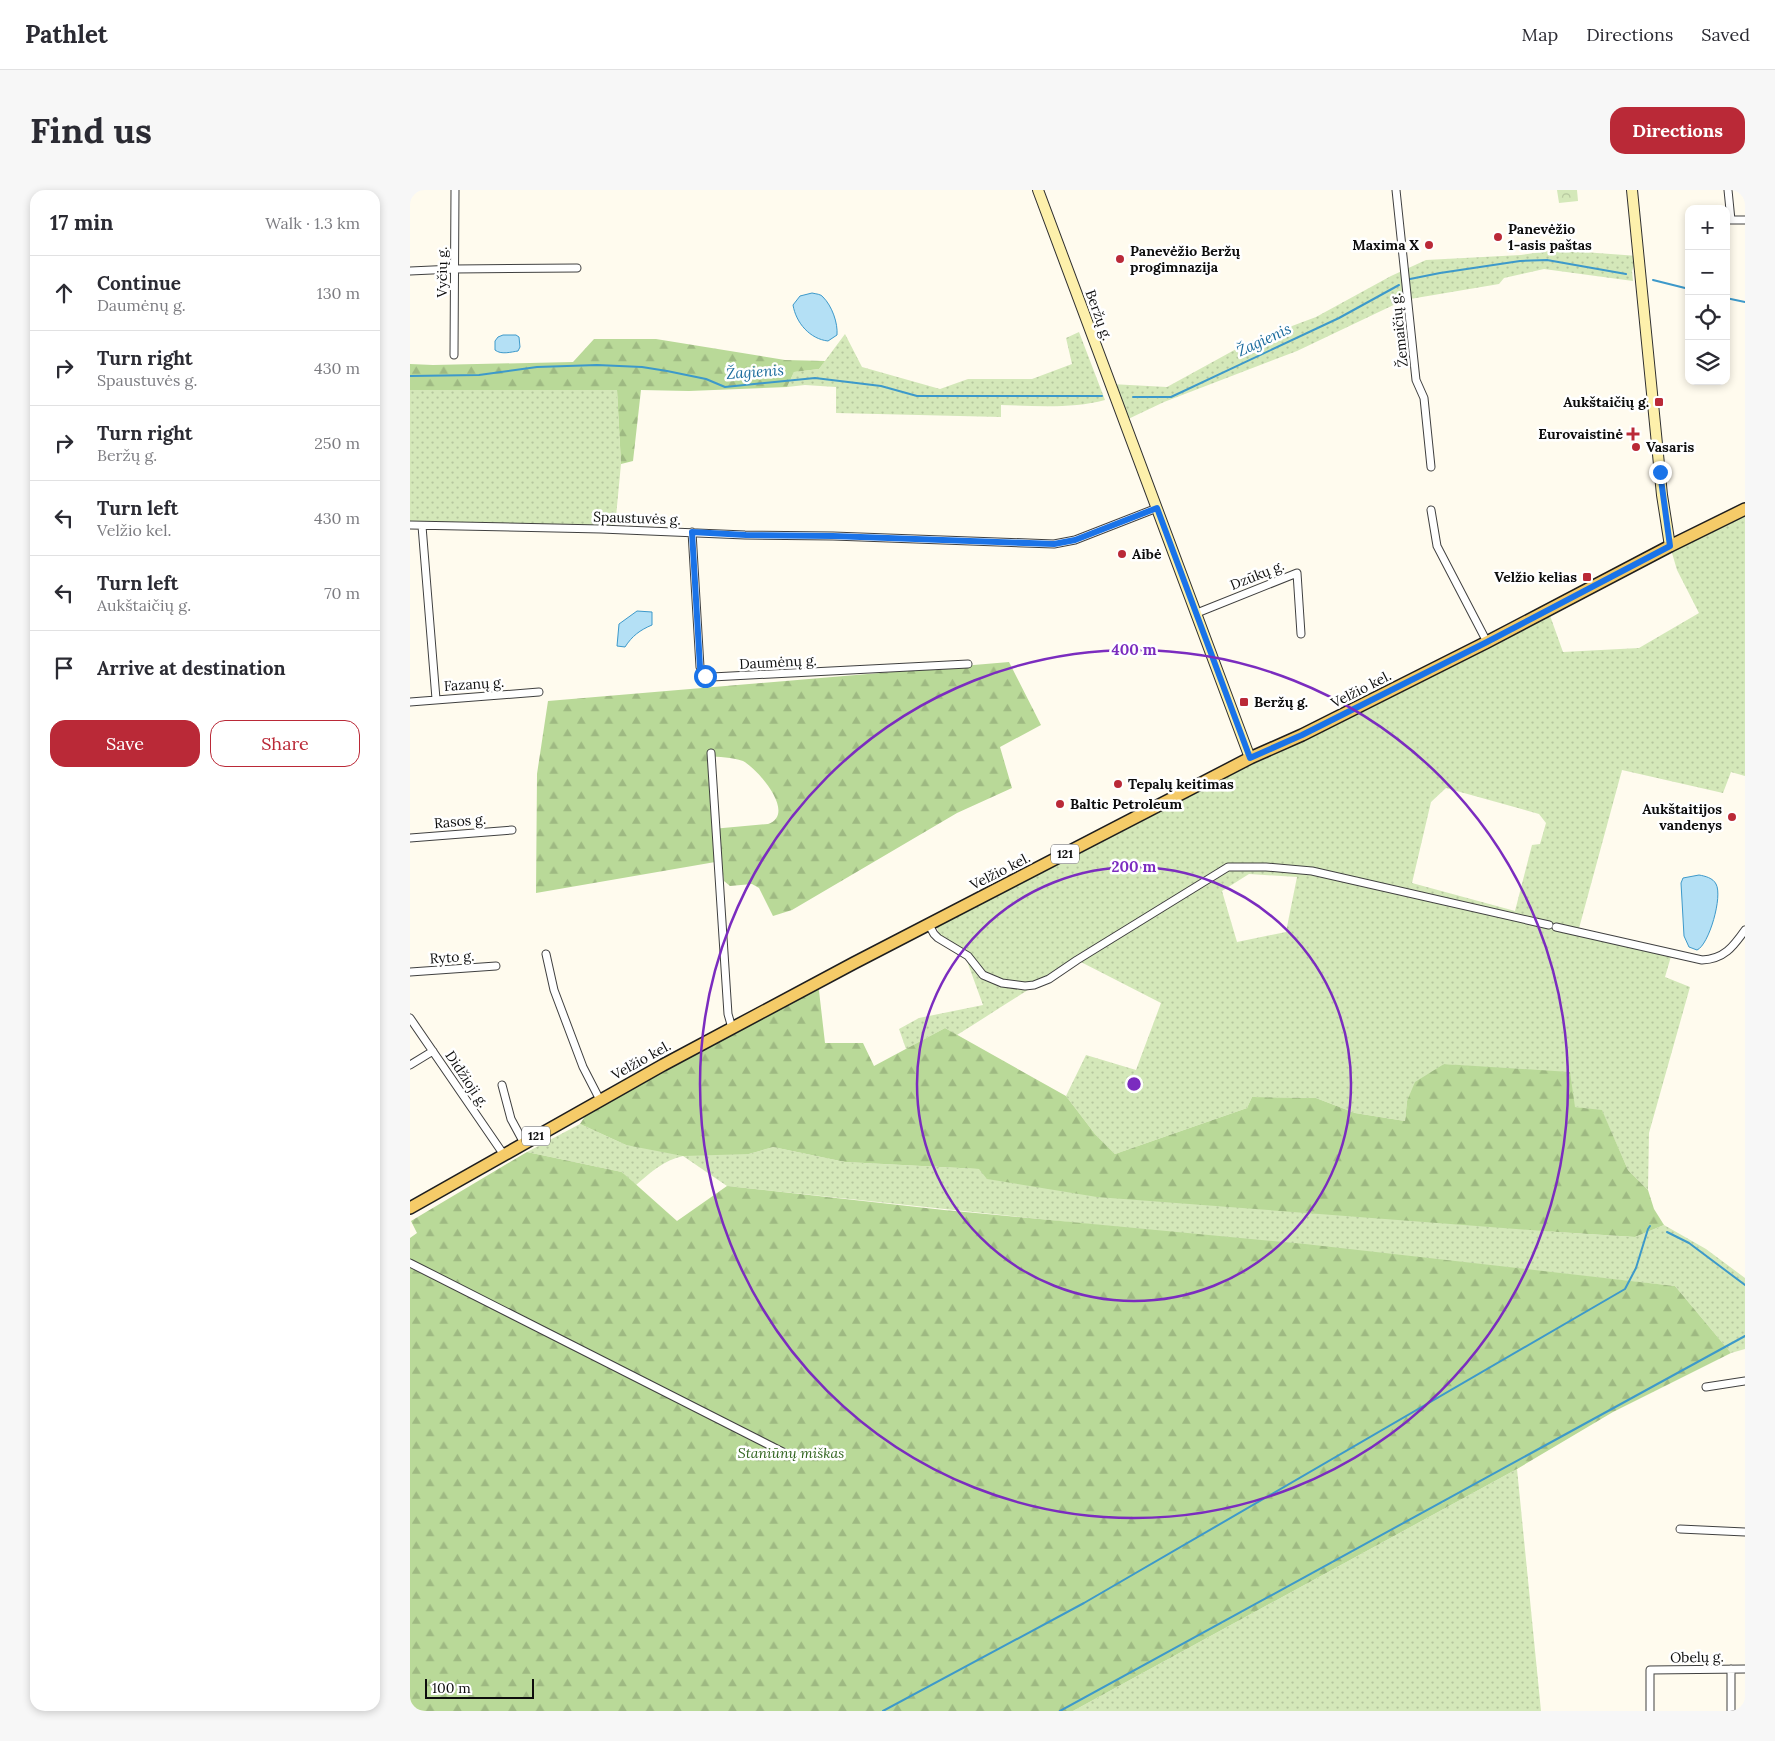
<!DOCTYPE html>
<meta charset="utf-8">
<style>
:root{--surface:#fff;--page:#f7f7f7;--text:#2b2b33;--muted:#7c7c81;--line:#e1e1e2;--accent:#ba2937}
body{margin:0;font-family:Lora,serif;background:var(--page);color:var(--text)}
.controls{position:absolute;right:15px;top:15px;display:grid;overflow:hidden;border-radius:10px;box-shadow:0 2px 8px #0003}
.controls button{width:45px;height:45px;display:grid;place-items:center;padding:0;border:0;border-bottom:1px solid var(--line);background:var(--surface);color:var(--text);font:25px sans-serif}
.scale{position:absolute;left:15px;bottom:12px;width:109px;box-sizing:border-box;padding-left:5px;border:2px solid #0d0d0d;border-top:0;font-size:14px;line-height:18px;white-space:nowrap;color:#0d0d0d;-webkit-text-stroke:4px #fff;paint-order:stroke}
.stop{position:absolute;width:15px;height:15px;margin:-11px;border:4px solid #1a73e8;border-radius:50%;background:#fff}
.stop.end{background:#1a73e8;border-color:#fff;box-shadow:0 1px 5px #0008}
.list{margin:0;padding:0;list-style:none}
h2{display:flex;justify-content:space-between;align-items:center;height:65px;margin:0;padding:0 20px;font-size:21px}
h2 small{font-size:16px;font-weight:400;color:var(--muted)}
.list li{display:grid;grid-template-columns:32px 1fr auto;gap:15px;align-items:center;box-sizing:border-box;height:75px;padding:0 20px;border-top:1px solid var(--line)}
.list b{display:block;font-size:19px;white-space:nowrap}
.list p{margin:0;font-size:16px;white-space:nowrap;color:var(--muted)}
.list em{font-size:16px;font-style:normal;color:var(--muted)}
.actions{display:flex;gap:10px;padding:15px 20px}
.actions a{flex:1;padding:11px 0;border:1px solid var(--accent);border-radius:15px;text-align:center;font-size:18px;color:var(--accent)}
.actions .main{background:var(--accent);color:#fff}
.icon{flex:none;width:28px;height:28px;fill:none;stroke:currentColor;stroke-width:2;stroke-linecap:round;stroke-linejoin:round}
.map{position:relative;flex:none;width:1335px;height:1521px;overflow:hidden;border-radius:15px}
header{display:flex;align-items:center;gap:30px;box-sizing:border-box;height:70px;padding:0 25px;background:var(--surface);border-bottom:1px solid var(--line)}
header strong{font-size:24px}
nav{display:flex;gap:28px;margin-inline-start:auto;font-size:18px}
.intro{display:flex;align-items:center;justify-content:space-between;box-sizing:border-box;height:120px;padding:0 30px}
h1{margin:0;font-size:35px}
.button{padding:12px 22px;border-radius:15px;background:var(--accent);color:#fff;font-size:18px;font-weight:700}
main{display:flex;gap:30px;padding:0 30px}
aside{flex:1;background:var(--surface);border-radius:15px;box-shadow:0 2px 8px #0003}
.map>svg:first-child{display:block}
.grass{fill:url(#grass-dots);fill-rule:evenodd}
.forest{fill:url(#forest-firs);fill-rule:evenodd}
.park{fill:url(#park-crowns)}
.water{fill:#b4e0f5;stroke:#3d99ca}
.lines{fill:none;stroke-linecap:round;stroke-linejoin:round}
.stream{stroke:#3d99ca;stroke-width:2}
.street-casing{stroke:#404040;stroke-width:9}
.secondary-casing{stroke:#2f2f2f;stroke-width:12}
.primary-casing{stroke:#1e1e1e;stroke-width:14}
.street{stroke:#fff;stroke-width:7}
.secondary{stroke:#fdf0ab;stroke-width:10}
.primary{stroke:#f5cb68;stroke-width:11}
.route{stroke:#1a73e8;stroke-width:6}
.ring{fill:none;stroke:#7b2cbf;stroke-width:2.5}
.poi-dot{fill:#ba2937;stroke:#fff;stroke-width:2}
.labels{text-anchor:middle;stroke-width:5;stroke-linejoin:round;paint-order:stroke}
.shield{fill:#fff;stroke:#565656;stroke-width:1}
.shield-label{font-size:12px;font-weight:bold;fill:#0d0d0d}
.poi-label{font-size:14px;font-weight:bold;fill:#0d0d0d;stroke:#fff;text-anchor:start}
.street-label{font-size:14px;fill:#0d0d0d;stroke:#fff}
.park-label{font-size:14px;font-style:italic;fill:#31641f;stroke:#fff}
.water-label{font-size:15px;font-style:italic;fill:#196a9c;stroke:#fff}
.centre{fill:#7b2cbf;stroke:#fff;stroke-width:2.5}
.ring-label{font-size:15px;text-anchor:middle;font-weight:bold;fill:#7b2cbf;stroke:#fff;stroke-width:5;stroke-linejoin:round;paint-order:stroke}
</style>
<header>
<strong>Pathlet</strong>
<nav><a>Map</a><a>Directions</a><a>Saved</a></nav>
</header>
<div class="intro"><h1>Find us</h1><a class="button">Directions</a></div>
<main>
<aside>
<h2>17 min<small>Walk · 1.3 km</small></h2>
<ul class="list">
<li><svg class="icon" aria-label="ahead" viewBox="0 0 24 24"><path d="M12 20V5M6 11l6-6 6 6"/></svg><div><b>Continue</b><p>Daumėnų g.</p></div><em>130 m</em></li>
<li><svg class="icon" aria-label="right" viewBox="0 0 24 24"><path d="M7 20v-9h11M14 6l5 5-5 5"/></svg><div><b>Turn right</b><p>Spaustuvės g.</p></div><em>430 m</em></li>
<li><svg class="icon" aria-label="right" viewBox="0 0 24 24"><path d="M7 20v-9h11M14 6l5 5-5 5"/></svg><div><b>Turn right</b><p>Beržų g.</p></div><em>250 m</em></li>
<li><svg class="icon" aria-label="left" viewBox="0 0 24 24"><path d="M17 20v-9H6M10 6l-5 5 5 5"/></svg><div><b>Turn left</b><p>Velžio kel.</p></div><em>430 m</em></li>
<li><svg class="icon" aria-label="left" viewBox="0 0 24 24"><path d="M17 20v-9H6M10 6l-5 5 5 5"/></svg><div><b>Turn left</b><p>Aukštaičių g.</p></div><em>70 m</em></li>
<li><svg class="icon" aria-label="arrive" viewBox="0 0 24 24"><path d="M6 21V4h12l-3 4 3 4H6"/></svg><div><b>Arrive at destination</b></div></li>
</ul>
<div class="actions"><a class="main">Save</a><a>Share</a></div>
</aside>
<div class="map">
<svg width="1335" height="1521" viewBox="0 0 1335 1521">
<defs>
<pattern id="grass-dots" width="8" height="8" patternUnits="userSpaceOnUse" patternTransform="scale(1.25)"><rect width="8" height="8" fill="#d4e8b9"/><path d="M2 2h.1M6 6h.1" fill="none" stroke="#b5c69e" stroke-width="1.8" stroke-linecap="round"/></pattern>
<pattern id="forest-firs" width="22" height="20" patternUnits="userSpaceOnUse" patternTransform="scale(1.25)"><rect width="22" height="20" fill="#b9d998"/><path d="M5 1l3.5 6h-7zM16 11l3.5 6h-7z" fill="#9eb982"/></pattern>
<pattern id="park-crowns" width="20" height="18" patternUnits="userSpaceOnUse" patternTransform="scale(1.25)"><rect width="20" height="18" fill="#d4e8b9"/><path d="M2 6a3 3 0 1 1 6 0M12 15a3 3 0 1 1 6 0" fill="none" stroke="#b5c69e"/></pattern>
</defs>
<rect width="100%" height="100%" fill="#fffbee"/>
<path class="grass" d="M1146,60L1228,66L1222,81L1223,91L1134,79L1094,88L1089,94L994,110L887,161L754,212L714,231L701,194L757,197L839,152L906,127L981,86L1016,70L1111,65Z
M669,142L695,210C662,219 625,216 591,215V227L426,223V197L395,195L377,197L384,182L409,179L435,144L452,177L530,199L558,189H622L662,174L656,148Z
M51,199L207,200L211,274L205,337L0,331V200Z
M1335,321V586L1321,582L1313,603L1212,580L1168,742L1262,763L1255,787L1280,797L1239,943L1238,1000L1218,980L1192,921L1165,917L1081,878L1034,874L997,911L995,931L945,923L906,908L842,907L837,918L705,964L685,944L656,906L676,865L726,880L751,813L667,770C626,794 587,820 547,845L535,838L496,859L489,839L509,828L573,815L553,760L530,748L527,737L519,735L1138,420L1153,462L1229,458L1289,423L1267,380L1260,356ZM1036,598L1129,624L1136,633L1130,654L1122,655L1105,721L1002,693L1021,612ZM839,684L887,687L876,742L827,752L812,701Z
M170,934L216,955L339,964L363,957L435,972L569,979L1147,1042L1225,1047L1254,1035L1296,1059L1335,1088V1159L1321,1163L1265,1096L317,996L273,966C254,970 240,983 226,995L212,982L117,962Z
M1107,1279L1131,1521H663Z"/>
<path class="forest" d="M184,149H246L375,170L415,171L409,179L384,182L377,197L279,201L231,200L223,271L211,274L207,200H0V174L23,175L163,172Z
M599,472L631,535L590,557L602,598L547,623L382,720L363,726L349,698L342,694L320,696L314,691L311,671L126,703L127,584L138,511ZM298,566C309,567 322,567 333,571C348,579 387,624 358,634L302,639Z
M408,792L415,853H453L464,876L535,838L656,906L685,944L705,964L837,918L842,907L906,908L945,923L995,931L997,911L1005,892L1034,874L1160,882L1165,917L1192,920L1218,980L1238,1000L1244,1019L1254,1035L1225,1047L1147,1042L687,1007L577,989L569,979L435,972L363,957L339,964L273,966L216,955L170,934L183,914Z
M117,962L212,982L267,1031L317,996L534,1020L895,1054L1265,1096L1321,1163L1203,1222L1107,1279L663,1521H0V1048L7,1043L1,1031Z"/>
<path class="park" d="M1147,0H1167L1168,11L1149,13Z"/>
<path class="water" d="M402,103C406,104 411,104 413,107C422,116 428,133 427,145L418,151C400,149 386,133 383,115L390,106Z
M93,145H106L109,147L110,157L108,161C101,162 91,165 85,160V151L88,147Z
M227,421L242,422V435C230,440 222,446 215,457L207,456L209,434Z
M1289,685C1295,686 1303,688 1306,694C1313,706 1299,755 1287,760L1279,757L1274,746L1271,693L1273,688Z"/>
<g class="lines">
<path class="stream" d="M1000,89L1030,83L1110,71L1137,70L1216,84
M1243,90L1279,99
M1316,108L1335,112
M0,186L69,185L127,177L187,175L232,177L257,181L296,189L315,197L405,188L471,196L507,206H692
M723,207H761L929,128L989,95
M1257,1042L1279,1053L1335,1095
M473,1521L674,1413L1215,1099L1226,1078L1238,1039L1240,1036
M650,1521L1335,1146"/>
<g class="street-casing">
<path id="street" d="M986,0L1006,190L1014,208L1021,277
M1318,0L1321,30
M1318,30H1335
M0,81L44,79L167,78
M44,165L45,0
M1021,320L1027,356L1077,452
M0,335L191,339L335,345L423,346L644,354L665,350L747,318
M12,336L26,509
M282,342L290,477L295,485L302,487L558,474
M787,423L887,383L891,444
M0,512L129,502
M301,563L318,824L322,838
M0,648L102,640
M519,735L524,744L528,748L558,766L573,785L592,793L615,796L624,795L639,789L667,770L818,677H856L902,681L1139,735
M1146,737L1292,770C1314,769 1323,757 1335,740
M136,764L144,800L173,877L190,910
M0,782L86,776
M0,828L94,965
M0,875L23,861
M92,895L101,929L114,953
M0,1073L373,1262
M1296,1197L1335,1191
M1270,1339L1335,1342
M1321,1479V1521
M1240,1521V1480L1335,1479"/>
</g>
<g class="secondary-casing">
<path id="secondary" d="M628,0L840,568
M1222,0L1252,305L1260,356"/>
</g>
<g class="primary-casing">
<path id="primary" d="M0,1018L253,875L444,773L840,568L892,545L1077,452L1260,356L1335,319"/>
</g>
<use href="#street" class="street"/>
<use href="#secondary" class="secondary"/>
<use href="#primary" class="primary"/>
</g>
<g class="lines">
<path class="route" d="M295,486L290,477L282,342L336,345L423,346L644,354L665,350L747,318L840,568L892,545L1077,452L1260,356L1250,282"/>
</g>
<g class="ring">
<circle cx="724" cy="894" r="217"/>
<circle cx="724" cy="894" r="434"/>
</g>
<g class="poi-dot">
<circle cx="1088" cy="47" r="5"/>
<circle cx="1019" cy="55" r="5"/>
<circle cx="710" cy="69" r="5"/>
<rect x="1244" y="207" width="10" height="10" rx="2.5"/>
<path d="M1220.5 236.5h5v5h5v5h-5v5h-5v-5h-5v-5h5z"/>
<circle cx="1226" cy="257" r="5"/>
<circle cx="712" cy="364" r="5"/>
<rect x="1172" y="382" width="10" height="10" rx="2.5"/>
<rect x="829" y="507" width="10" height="10" rx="2.5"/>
<circle cx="708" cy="594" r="5"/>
<circle cx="650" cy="614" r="5"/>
<circle cx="1322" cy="627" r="5"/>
</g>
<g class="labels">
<g class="shield">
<rect x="641" y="654.5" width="28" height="19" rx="4"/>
<rect x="112" y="936.5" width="28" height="19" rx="4"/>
</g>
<g class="shield-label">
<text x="655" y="668">121</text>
<text x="126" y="950">121</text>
</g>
<g class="poi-label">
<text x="1098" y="44">Panevėžio<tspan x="1098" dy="16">1-asis paštas</tspan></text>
<text x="1009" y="60" text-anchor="end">Maxima X</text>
<text x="720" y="66">Panevėžio Beržų<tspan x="720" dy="16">progimnazija</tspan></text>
<text x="1239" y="217" text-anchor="end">Aukštaičių g.</text>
<text x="1213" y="249" text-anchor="end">Eurovaistinė</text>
<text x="1236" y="262">Vasaris</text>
<text x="722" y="369">Aibė</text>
<text x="1167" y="392" text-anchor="end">Velžio kelias</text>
<text x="844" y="517">Beržų g.</text>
<text x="718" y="599">Tepalų keitimas</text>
<text x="660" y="619">Baltic Petroleum</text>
<text x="1312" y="624" text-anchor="end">Aukštaitijos<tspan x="1312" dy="16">vandenys</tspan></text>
</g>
<g class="street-label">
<text transform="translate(32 82) rotate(-90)" y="5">Vyčių g.</text>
<text transform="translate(689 125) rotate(70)" y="5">Beržų g.</text>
<text transform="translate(989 140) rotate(-96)" y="5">Žemaičių g.</text>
<text transform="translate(227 328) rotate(2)" y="5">Spaustuvės g.</text>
<text transform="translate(847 385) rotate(-22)" y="5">Dzūkų g.</text>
<text transform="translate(368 472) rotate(-3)" y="5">Daumėnų g.</text>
<text transform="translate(64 494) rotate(-4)" y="5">Fazanų g.</text>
<text transform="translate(951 499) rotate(-27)" y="5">Velžio kel.</text>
<text transform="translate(50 631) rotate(-5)" y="5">Rasos g.</text>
<text transform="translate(590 681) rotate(-27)" y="5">Velžio kel.</text>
<text transform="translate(42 767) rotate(-4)" y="5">Ryto g.</text>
<text transform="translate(231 870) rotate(-29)" y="5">Velžio kel.</text>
<text transform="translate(57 889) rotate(56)" y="5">Didžioji g.</text>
<text transform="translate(1287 1467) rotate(-1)" y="5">Obelų g.</text>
</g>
<g class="park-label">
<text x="381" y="1268">Staniūnų miškas</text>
</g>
<g class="water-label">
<text transform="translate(854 150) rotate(-25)" y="5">Žagienis</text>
<text transform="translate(345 182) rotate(-4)" y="5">Žagienis</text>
</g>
</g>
<circle cx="724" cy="894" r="8" class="centre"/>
<g class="ring-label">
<text x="724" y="465">400 m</text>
<text x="724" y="682">200 m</text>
</g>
</svg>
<div class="controls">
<button>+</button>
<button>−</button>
<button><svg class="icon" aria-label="locate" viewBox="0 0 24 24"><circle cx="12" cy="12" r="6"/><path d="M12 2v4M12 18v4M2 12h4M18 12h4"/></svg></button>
<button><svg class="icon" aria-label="layers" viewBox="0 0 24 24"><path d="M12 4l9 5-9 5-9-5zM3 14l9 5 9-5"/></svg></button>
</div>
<div class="scale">100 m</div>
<div class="stop" style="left:295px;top:486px"></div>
<div class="stop end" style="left:1250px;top:282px"></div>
</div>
</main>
